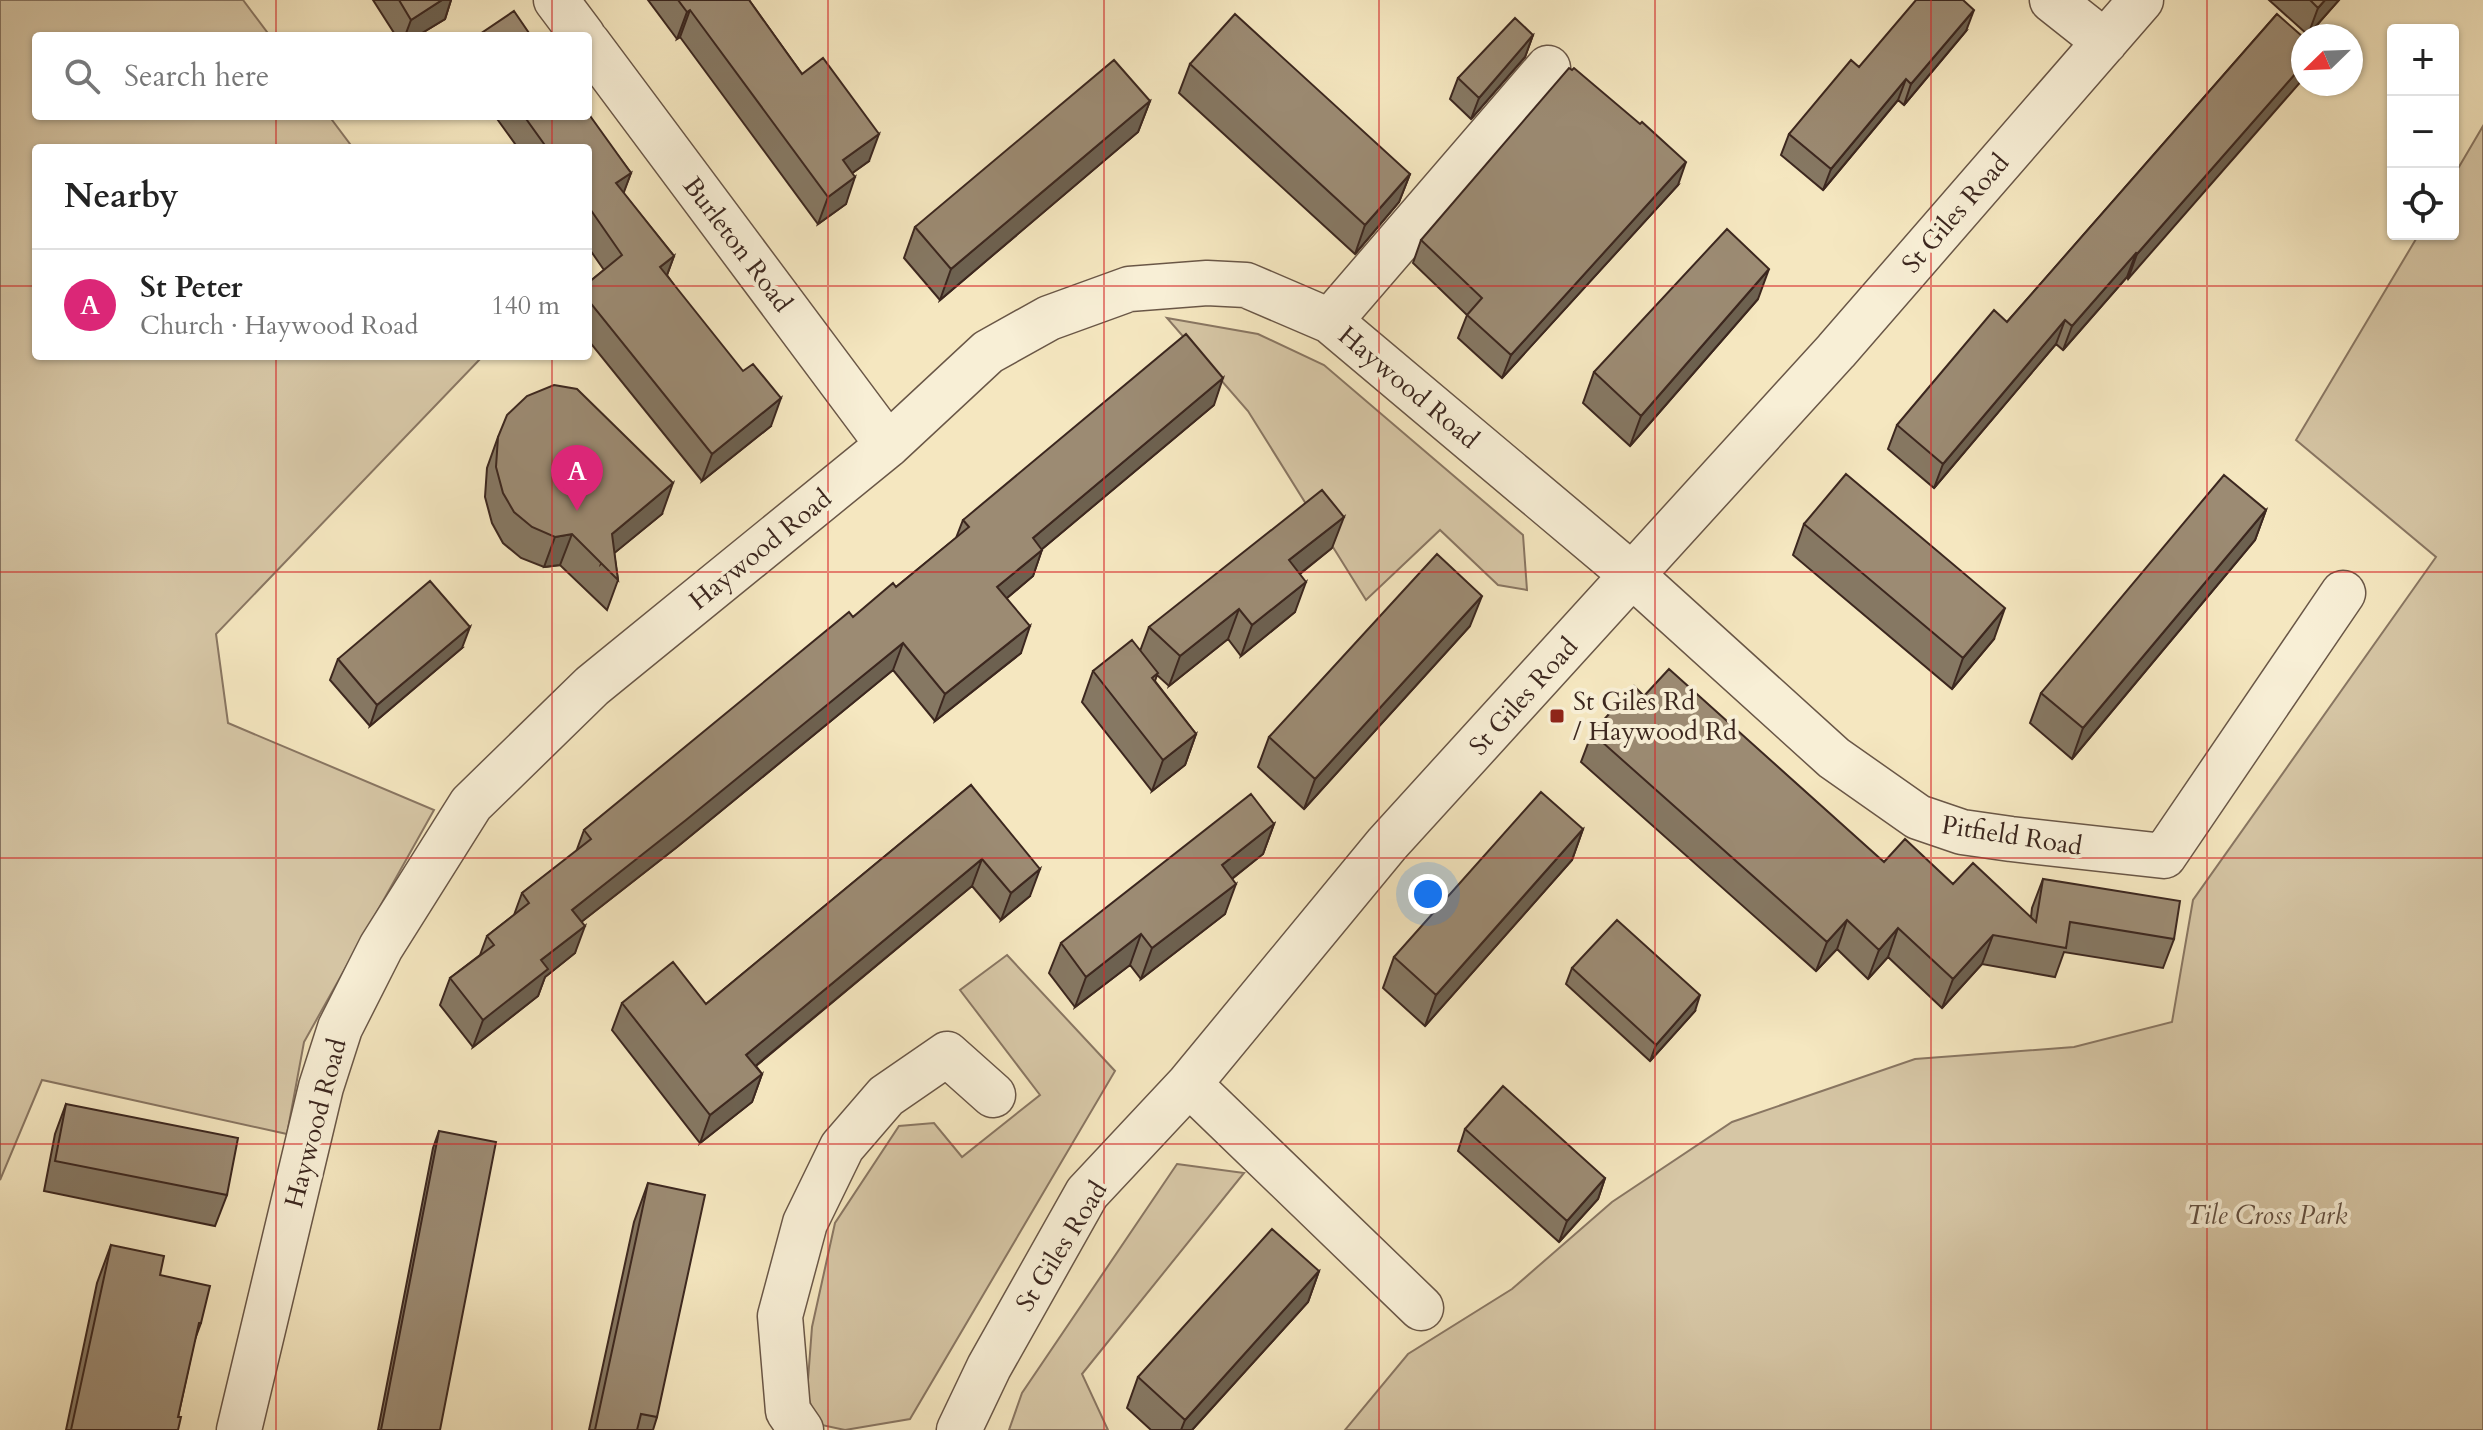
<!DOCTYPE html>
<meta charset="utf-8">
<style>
:root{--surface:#fff;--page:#f6f6f6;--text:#222;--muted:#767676;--line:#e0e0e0;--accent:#db2777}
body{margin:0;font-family:Cardo,serif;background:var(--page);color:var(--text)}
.controls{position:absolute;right:24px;top:24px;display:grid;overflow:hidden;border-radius:8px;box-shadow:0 2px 6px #0004}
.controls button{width:72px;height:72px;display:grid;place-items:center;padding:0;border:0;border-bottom:2px solid var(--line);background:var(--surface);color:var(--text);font:40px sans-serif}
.compass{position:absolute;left:2291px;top:24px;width:72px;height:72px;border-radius:50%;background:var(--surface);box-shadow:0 2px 6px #0004;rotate:247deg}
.you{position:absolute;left:1428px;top:894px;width:28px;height:28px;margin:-20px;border:6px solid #fff;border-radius:50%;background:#1a73e8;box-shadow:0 0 0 12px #1a73e833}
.badge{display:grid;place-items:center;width:52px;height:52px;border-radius:50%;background:var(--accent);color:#fff;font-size:26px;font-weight:700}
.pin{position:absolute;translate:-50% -66px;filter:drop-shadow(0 2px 4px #0008)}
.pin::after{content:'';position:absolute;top:42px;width:28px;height:24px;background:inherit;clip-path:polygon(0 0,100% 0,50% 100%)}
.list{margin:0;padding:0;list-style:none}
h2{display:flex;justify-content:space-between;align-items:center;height:104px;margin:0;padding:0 32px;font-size:34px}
h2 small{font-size:26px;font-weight:400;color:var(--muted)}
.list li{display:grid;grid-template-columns:52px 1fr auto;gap:24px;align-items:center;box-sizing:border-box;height:112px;padding:0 32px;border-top:2px solid var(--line)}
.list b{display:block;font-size:30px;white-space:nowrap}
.list p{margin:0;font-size:26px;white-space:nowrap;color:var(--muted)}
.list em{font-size:26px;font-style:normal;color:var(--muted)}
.icon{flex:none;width:44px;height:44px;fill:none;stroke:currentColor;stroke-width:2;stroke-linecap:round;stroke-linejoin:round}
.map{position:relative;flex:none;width:2483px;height:1430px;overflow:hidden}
.search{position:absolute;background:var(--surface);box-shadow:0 2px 6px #0004;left:32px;top:32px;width:560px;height:88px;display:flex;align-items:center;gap:20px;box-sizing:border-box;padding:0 28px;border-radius:8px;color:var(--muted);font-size:30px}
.panel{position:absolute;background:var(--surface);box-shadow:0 2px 6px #0004;left:32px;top:144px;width:560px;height:216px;border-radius:8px}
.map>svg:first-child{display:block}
.green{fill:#d6c6a5;stroke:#897662;stroke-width:2}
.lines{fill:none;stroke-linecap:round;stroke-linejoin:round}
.minor-casing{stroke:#6a5747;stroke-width:47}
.minor{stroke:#f8efd6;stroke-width:44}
.wall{fill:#867863;stroke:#3c271f;stroke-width:2}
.shaded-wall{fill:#6d6150;stroke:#3c271f;stroke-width:2}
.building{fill:#9c8b73;stroke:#3c271f;stroke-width:2}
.grid{fill:none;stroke:#d62828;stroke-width:2;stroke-opacity:0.55}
.poi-dot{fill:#8f2418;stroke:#f8efd6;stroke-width:3}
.labels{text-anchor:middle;stroke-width:8;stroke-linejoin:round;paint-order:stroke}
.street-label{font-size:26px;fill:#3c271f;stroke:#f8efd6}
.poi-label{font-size:26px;fill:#3c271f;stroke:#f8efd6;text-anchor:start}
.park-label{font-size:26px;font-style:italic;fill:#624f40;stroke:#f8efd6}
</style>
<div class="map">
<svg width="2483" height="1430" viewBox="0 0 2483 1430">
<rect width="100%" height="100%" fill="#f5e7c0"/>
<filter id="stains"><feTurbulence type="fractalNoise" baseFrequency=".0025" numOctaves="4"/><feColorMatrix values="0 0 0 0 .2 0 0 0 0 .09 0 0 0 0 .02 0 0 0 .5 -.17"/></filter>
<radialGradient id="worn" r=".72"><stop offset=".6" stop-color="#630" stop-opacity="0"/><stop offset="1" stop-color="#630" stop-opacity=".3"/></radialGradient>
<path class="green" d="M0,0H243L270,36H36V116H329L353,148H36V356H483L216,634L228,723L434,810L304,1042L287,1134L42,1080L0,1180Z
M2483,126V1430H1345L1408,1354L1512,1289L1612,1202L1732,1122L1915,1059L2074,1047L2172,1022L2193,900L2436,557L2296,440L2419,234H2453V177Z
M1167,318L1258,334L1324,365L1523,535L1527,590L1498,585L1440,530L1366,600L1248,411Z
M1007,955L1115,1071L910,1419L845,1430L817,1424L807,1393L812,1327L835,1223L899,1126L934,1123L962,1157L1040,1095L960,990Z
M1177,1164L1244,1173L1082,1374L1108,1430H1009L1022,1393Z"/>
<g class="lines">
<g class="minor-casing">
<path id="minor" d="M556,0L583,36
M2052,0L2105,42
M588,43L888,445
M1330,321L1548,68
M1189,1084L1421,1308
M239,1430L321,1087L340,1028L381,947L471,804L592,686L888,445L988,352L1049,318L1129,289L1207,283L1246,285L1330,321L1632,575L1834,758L1918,817L1962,832L2011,839L2164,856L2343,593
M801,1430L788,1411L780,1316L805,1223L842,1147L886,1096L947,1054L993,1095
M959,1430L989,1367L1087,1193L1189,1084L1387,844L1836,351L2141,0"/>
</g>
<use href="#minor" class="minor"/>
</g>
<path class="wall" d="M373,0H451L445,19L417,36H396Z
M648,0H749L802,74L869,161L852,173L846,204L818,224L680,37L677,39Z
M2269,0H2339L2308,35Z
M2277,14L2128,279L2127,277L2063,350L2056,344L1934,488L1888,449L1897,425L2007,322Z
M1966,31L1904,105L1898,100L1823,190L1781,155L1789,134L1859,67Z
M1533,35L1525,57L1471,119L1450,99L1458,78Z
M1190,64L1410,174L1399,202L1355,254L1179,93Z
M1150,101L1138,132L940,300L904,258L915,227Z
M495,116H588L631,173L623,193L674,256L667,275L771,426L702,481L588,340V283L604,270L588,247V148H518Z
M1678,185L1502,378L1458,338L1467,315L1413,263L1421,240Z
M1758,299L1630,446L1583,403L1594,372Z
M1214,405L1042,549L1033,576L1007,598L1021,653L935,721L893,670L677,847L581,922L575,953L545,977L538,996L473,1047L440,1005L450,978L480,955L487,936L514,915L522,893L576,852L584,830L853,617L896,587L956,538L963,520Z
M498,437L662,514L614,553L618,580L607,610L560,565L544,567L521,558L503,543L492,523L485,497L487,468Z
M2266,510L2255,540L2072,759L2030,723L2041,693Z
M1804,524L1994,639L1952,689L1793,555Z
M1332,548L1300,574L1295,612L1241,656L1228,639L1169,686L1157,675L1155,681L1196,734L1185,765L1152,791L1082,702L1093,671L1140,651L1149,627Z
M1470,626L1304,809L1258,767L1269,737Z
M462,648L370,726L330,680L338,659Z
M1644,696L1884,862L1953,884L2031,917L2032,908L2043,879L2174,939L2163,968L2064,952L2055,977L1982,964L1942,1008L1888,957L1868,979L1837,949L1816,971L1581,762L1592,733Z
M971,785L1030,896L1001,920L972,886L756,1066L762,1074L752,1102L700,1143L612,1030L622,1003L706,1004Z
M1274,824L1263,854L1232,879L1225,914L1141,979L1130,965L1075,1007L1049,973L1061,943Z
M1583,829L1572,860L1425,1026L1383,988L1394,957Z
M1572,968L1695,1011L1650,1061L1566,984Z
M66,1104L227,1195L215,1226L44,1191L55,1134Z
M1465,1129L1605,1178L1598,1199L1559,1242L1458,1151Z
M439,1131L440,1430H378L433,1148Z
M648,1183L657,1417L653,1430H589L634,1222Z
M111,1245L160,1275L201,1323L194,1342L178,1417V1430H66L97,1283Z
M1319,1271L1308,1302L1192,1430H1151L1127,1408L1138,1377Z"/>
<path class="shaded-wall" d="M442,0H451L445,19L417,36H405L411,20Z
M2325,0H2339L2308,35L2318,8Z
M690,10L680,37L677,39L687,12Z
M1974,10L1966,31L1904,105L1911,84Z
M1533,35L1525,57L1471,119L1479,98Z
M2303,65V79L2128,279L2137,254Z
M1906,79L1898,100L1823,190L1831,169Z
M1150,101L1138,132L940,300L951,269Z
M879,134L869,161L833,187L843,160Z
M1686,162L1678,185L1502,378L1511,355Z
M631,173L621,200L616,183Z
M1410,174L1399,202L1355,254L1365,225Z
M855,177L846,204L818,224L828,197Z
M2136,253L2127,277L2063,350L2072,326Z
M674,256L664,283L660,267Z
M1769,269L1758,299L1630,446L1641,416Z
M2065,320L2056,344L1934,488L1943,464Z
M1223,378L1214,405L1023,565L1033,538Z
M781,398L771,426L702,481L712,454Z
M673,483L662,514L601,564L612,534Z
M2266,510L2255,540L2072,759L2083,728Z
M1344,517L1332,548L1278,591L1289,560Z
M572,534L560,565L544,567L555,537Z
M1042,550L1033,576L988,614L997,587Z
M1306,582L1295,612L1241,656L1252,625Z
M1482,596L1470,626L1304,809L1315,779Z
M2005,608L1994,639L1952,689L1963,658Z
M1239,609L1228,639L1169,686L1180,656Z
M1030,626L1021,653L935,721L945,694Z
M470,627L462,648L370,726L377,705Z
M903,643L893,670L677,847L562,937L572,910Z
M1196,734L1185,765L1152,791L1163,760Z
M1274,824L1263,854L1210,896L1222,865Z
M1583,829L1572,860L1425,1026L1436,995Z
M982,859L972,886L736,1082L746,1055Z
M1040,869L1030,896L1001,920L1011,893Z
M1236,884L1225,914L1141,979L1152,948Z
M1847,920L1837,949L1816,971L1827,942Z
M585,926L575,953L545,977L538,996L473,1047L483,1020L541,960Z
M1898,928L1888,957L1868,979L1879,950Z
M1141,934L1130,965L1075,1007L1086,977Z
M1993,935L1982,964L1942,1008L1953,979Z
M1700,995L1695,1011L1650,1061L1656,1045Z
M762,1074L752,1102L700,1143L710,1115Z
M1605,1178L1598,1199L1559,1242L1567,1221Z
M1319,1271L1308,1302L1192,1430H1181L1185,1420Z"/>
<path class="building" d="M399,0H442L411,20Z
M678,0H749L802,74L823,58L879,134L843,160L855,177L828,197L690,10L687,12Z
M1916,0H1963L1974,10L1911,84L1906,79L1831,169L1789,134L1851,60L1859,67Z
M2310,0H2325L2318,8Z
M514,11L531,36H477Z
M1235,14L1410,174L1365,225L1190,64Z
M2277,14L2303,37V65L2137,254L2136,253L2072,326L2065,320L1943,464L1897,425L1994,310L2007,322Z
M1515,18L1533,35L1479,98L1458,78Z
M1114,60L1150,101L951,269L915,227Z
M1569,68L1572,70L1574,68L1640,124L1642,122L1686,162L1511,355L1467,315L1482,298L1421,240Z
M588,113L631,173L616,183L674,256L660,267L743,371L753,364L781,398L712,454L588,300V283L622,255L588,206V148H547L524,116H588Z
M1727,229L1769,269L1641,416L1594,372Z
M1186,334L1223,378L1033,538L1042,550L997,587L1030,626L945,694L903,643L686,820L572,910L585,926L541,960L548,969L483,1020L450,978L494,945L487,936L529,903L522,893L591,839L584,830L849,612L853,617L893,583L896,587L969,527L963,520Z
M554,385L577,389L673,483L612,534L618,580L572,534L555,537L532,527L514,512L503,493L496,467L498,437L507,415L527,396Z
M1846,474L2005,608L1963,658L1804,524Z
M2224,475L2266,510L2083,728L2041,693Z
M1322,490L1344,517L1289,560L1306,582L1252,625L1239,609L1180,656L1149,627Z
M1437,554L1482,596L1315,779L1269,737Z
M430,581L470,627L377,705L338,659Z
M1132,640L1158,673L1152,678L1196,734L1163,760L1093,671Z
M1669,669L1884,862L1905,839L1953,884L1973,863L2036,922L2043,879L2180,901L2174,939L2070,922L2066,948L1993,935L1953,979L1898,928L1879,950L1847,920L1827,942L1592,733L1634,686L1644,696Z
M971,785L1040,869L1011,893L982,859L746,1055L762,1074L710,1115L622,1003L673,962L706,1004Z
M1541,792L1583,829L1436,995L1394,957Z
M1251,794L1274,824L1222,865L1236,884L1152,948L1141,934L1086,977L1061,943Z
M1617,920L1700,995L1656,1045L1572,968Z
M1503,1086L1605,1178L1567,1221L1465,1129Z
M66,1104L238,1138L227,1195L55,1161Z
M439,1131L496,1142L440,1430H381Z
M648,1183L705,1195L657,1417L641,1414L637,1430H595Z
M1272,1229L1319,1271L1185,1420L1138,1377Z
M111,1245L164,1256L160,1275L210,1286L201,1323H199L178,1417H181L178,1430H71Z"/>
<path class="grid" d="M276,0V36M552,0V36M828,0V1430M1104,0V1430M1379,0V1430M1655,0V1430M1931,0V1430M2207,0V1430M276,116V148M552,116V148M0,286H36M588,286H2483M276,356V1430M552,356V1430M0,572H2483M0,858H2483M0,1144H2483"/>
<rect class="poi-dot" x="1549" y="708" width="16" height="16" rx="4"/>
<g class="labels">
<g class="street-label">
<text transform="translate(1955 213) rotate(-49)" y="9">St Giles Road</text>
<text transform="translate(738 244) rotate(53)" y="9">Burleton Road</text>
<text transform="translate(1409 387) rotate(40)" y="9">Haywood Road</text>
<text transform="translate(760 549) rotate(-39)" y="9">Haywood Road</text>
<text transform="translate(1523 696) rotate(-48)" y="9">St Giles Road</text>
<text transform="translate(2012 835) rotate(9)" y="9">Pitfield Road</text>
<text transform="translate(315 1123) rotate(-75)" y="9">Haywood Road</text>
<text transform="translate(1061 1246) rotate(-58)" y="9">St Giles Road</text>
</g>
<g class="poi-label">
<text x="1573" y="710">St Giles Rd<tspan x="1573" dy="30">/ Haywood Rd</tspan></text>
</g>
<g class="park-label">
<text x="2267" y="1224">Tile Cross Park</text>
</g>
</g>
<rect width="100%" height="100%" filter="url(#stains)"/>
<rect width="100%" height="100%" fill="url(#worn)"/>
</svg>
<div class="controls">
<button>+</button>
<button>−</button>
<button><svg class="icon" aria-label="locate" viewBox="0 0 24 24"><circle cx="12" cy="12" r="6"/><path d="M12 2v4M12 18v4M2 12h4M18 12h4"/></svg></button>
</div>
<svg class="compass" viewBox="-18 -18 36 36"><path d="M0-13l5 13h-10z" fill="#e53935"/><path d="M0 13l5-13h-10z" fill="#767676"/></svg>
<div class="you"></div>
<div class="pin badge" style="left:577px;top:511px">A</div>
<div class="search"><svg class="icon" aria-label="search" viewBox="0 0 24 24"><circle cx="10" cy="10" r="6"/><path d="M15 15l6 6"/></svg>Search here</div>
<section class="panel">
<h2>Nearby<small></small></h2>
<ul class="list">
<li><span class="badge">A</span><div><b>St Peter</b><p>Church · Haywood Road</p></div><em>140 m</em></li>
</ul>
</section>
</div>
